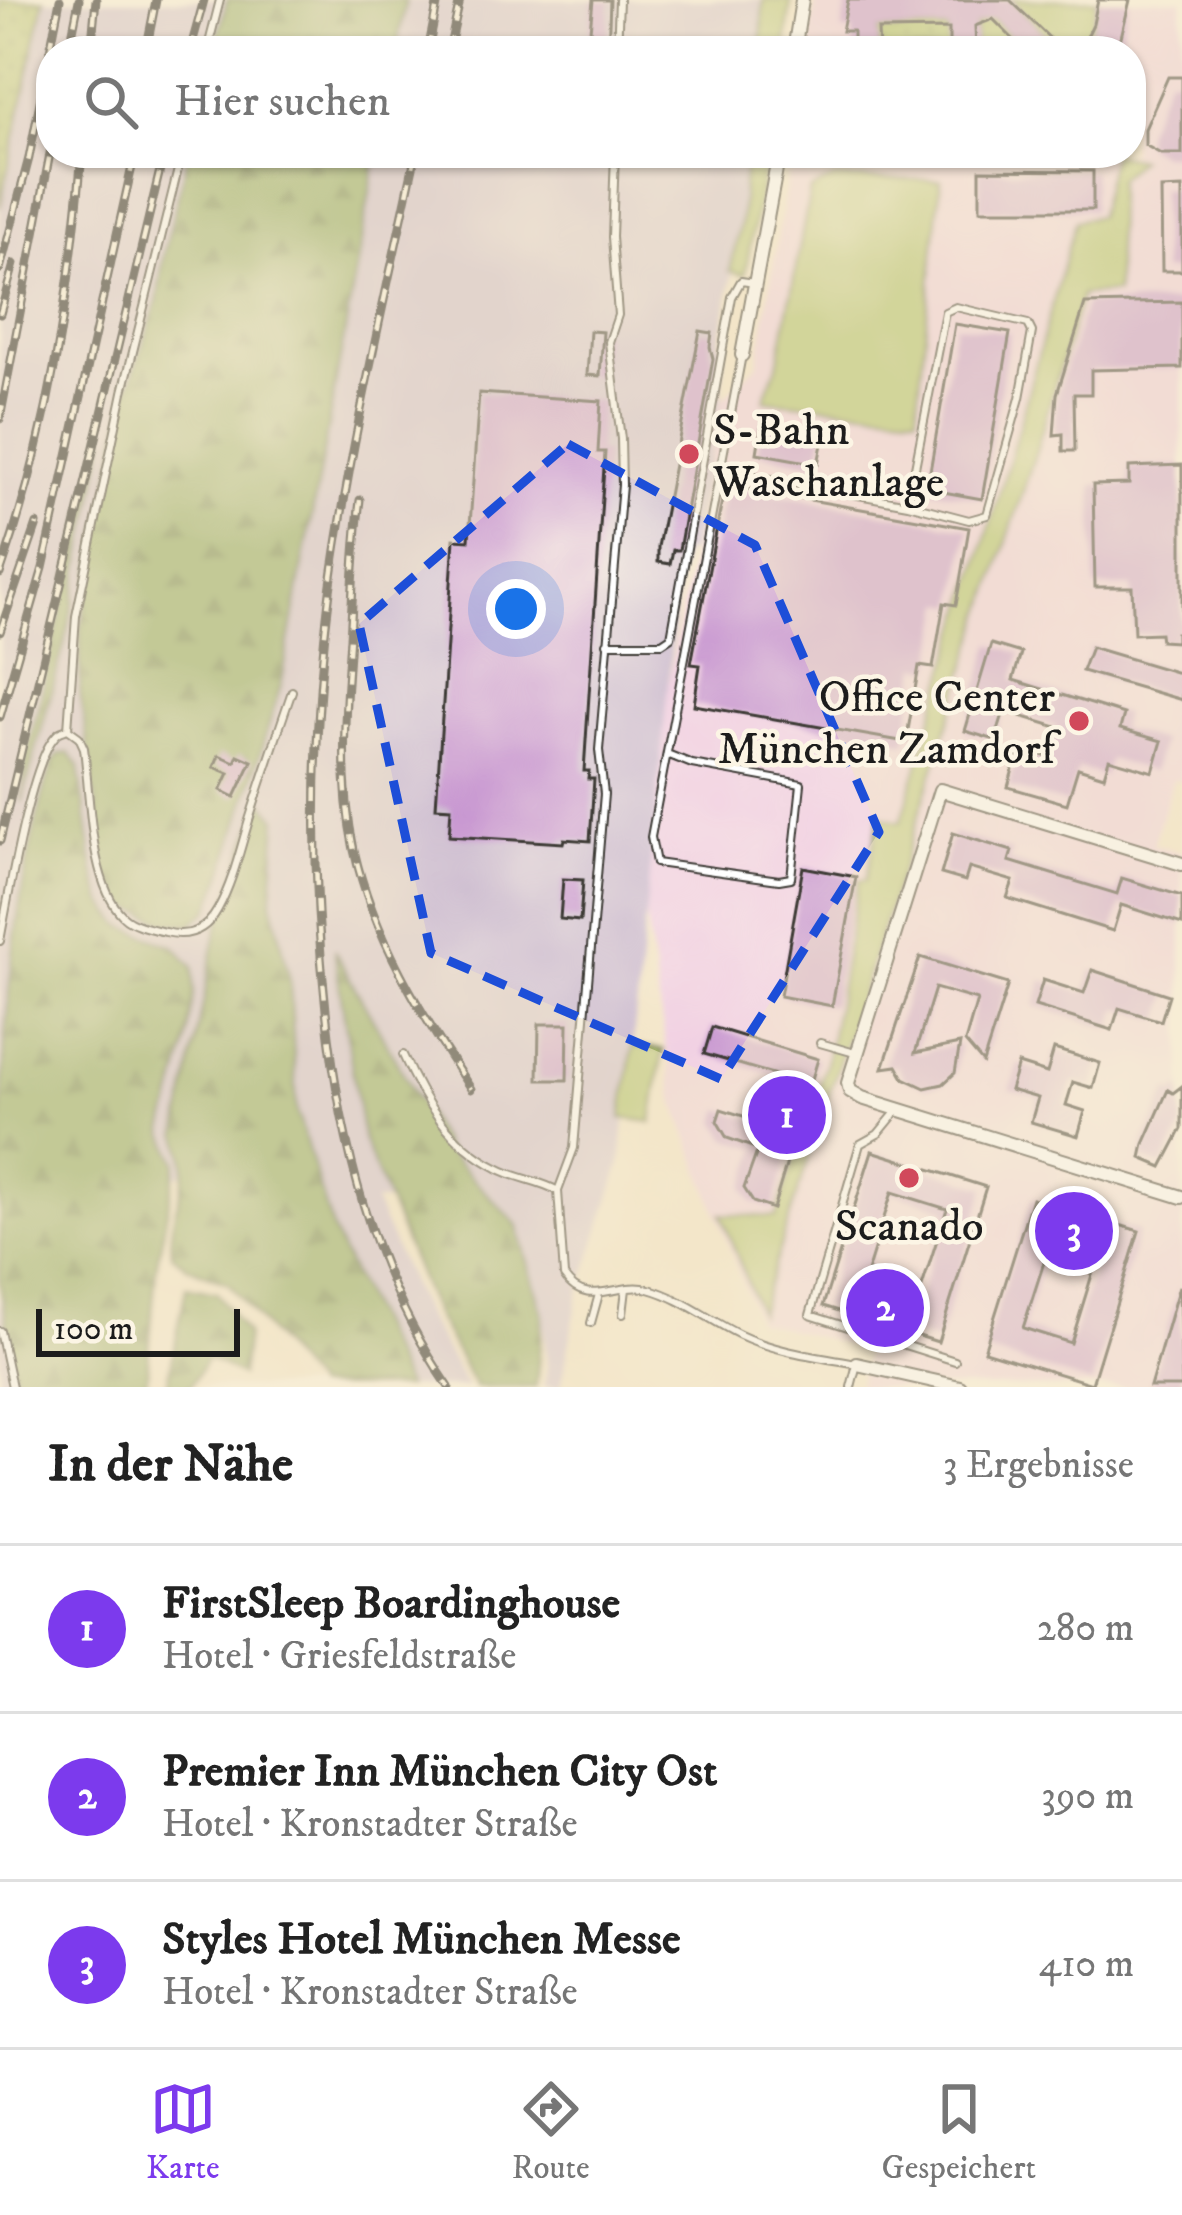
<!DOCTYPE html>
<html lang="de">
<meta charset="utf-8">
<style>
:root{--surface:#fff;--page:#f2f2f2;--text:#222;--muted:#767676;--line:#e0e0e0;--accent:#7c3aed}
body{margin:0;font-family:"IM FELL DW Pica",serif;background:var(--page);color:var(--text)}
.scale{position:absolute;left:36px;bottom:30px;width:204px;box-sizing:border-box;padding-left:12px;border:6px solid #1c1c1c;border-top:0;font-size:33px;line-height:42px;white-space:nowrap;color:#1c1c1c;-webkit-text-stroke:9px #fcf5e5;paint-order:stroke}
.you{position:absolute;left:516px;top:609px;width:42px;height:42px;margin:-30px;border:9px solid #fff;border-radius:50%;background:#1a73e8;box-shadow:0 0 0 18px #1a73e833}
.badge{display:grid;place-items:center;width:78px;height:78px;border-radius:50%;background:var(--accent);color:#fff;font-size:39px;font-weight:700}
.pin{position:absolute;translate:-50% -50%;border:6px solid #fff;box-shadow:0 3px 12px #0006}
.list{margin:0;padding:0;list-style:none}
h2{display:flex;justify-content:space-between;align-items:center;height:156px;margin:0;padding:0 48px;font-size:51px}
h2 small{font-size:39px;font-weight:400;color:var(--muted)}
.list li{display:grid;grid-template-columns:78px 1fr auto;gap:36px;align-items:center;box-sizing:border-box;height:168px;padding:0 48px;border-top:3px solid var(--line)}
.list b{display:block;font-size:45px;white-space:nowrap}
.list p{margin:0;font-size:39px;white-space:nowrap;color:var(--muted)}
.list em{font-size:39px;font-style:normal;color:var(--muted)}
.icon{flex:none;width:66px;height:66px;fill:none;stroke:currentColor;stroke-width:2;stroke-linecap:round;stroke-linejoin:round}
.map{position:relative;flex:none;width:1182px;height:1387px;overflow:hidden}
.search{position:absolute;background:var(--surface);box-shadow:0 3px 9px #0004;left:36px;right:36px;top:36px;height:132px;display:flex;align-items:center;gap:30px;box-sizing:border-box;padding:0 42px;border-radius:48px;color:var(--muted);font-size:45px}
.sheet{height:660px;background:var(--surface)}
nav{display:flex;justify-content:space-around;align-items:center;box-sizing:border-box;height:168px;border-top:3px solid var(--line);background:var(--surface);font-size:33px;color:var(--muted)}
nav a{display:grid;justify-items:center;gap:6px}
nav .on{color:var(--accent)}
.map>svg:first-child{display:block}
.built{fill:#f1d0e3}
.industrial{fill:#cebed1}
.grass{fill:#acc064;stroke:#646e40;stroke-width:3}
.forest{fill:url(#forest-firs);stroke:#52613b;stroke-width:3}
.garden{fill:url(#garden-dots);stroke:#646e40;stroke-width:3}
.building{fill:#c897d1;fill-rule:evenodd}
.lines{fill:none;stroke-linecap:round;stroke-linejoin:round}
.lane-casing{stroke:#3c3a36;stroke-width:10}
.street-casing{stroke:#3c3a36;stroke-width:16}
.lane{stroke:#fff;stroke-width:6}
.street{stroke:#fff;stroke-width:12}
.rail-casing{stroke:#1c1c1c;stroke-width:9}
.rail{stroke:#fcf5e5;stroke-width:4.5;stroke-dasharray:14;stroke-linecap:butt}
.marked{fill:none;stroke:#1d4ed8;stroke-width:9;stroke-dasharray:24 15;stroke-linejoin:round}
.poi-dot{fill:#d1495b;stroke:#fcf5e5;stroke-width:4.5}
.labels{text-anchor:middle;stroke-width:9;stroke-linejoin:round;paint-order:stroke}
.poi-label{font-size:45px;fill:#1c1c1c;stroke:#fcf5e5;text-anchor:start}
</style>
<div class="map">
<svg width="1182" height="1387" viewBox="0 0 1182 1387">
<defs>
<pattern id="forest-firs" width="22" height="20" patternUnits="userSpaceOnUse" patternTransform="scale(3)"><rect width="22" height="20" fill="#89a65a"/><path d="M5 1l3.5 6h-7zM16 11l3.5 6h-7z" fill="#6f864a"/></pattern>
<pattern id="garden-dots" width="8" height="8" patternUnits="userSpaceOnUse" patternTransform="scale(3)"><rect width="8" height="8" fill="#acc064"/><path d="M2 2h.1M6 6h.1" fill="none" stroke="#93a456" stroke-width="1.8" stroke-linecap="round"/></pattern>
</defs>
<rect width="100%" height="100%" fill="#fcf5e5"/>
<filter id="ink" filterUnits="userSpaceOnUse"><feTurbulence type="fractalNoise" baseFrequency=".00833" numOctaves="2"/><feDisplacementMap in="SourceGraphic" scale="24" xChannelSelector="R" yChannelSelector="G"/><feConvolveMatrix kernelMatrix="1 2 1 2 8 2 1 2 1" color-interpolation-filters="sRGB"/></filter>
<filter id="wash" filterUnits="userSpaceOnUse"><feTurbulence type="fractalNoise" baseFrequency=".004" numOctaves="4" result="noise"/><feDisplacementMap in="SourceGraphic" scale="48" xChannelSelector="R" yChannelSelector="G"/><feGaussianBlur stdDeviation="2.7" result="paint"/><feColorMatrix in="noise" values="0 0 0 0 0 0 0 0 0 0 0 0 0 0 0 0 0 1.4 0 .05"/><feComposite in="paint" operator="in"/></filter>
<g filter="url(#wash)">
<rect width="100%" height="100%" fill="#f3e5c8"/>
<path class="built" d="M816,0H1182V781L1173,779L1153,845L1182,853V1387H858L866,1350L757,1321L674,1099L643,901L649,783L722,399L758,364L791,153H1131V51H808Z"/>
<path class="industrial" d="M44,0H772L770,51H51V153H754L720,345L725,346L722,399L690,552L684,553L677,592L621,1163L578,1298L561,1387H544L547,1366L543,1315L517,1225L501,1207L374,1201L423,1311L467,1387H406L333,1232L324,1200L311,1199L285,1109L160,1187L139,1387H0V207Z"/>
<path class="grass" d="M763,0H791L785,51H761Z
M1010,0H1098L1093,24L1080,51H1063Z
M992,18L1025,51H976L975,26Z
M745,153H767L745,275L730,271L741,220Z
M1112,153L1139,159L1117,180L1116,293L1081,295L1036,451L759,1313L721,1214L776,1217L826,1063L859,880H866L880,816L901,822L1012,451L1075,221L1098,216Z
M835,178L941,180L917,415L764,400L779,360L810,190Z
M633,1046L663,1050L652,1122L622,1118Z"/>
<path class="forest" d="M227,0H406L396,51H214Z
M188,153H377L282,682L223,874L209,910L191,925L165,922L125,906L106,875L80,694V630L127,393L157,302L164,253Z
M102,439H106L67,635L22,802L25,762Z
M69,753L79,766L94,871L103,902L122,926L176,947L193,967L194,995L185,1053L164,1131L177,1162L156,1268L146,1387H16L0,1282C0,1108 0,929 52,764L59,754Z
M262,800L277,818L272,900L290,980L297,1111L333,1232L406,1387H314L229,1284L188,1267L171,1254C165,1208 198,1182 178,1134L217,931Z
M334,950L448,1153L517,1224L543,1315L536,1387H475L433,1311L363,1140Z
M186,1287L217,1293L246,1334L241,1376L207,1358L190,1387H167Z"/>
<path class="garden" d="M0,0H44L0,207Z
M949,29V51H879L878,30Z"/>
<g id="blocks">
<path class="building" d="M593,0H610L608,51H588Z
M848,0H1010L1063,51H1025L993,19L975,26L976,51H949V29L878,30L879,51H853V31H842Z
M1098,0H1130L1121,37L1115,51H1080L1093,24Z
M1168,77H1182V154H1161L1145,145V129Z
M980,170L1093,171V210H980Z
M1182,188V271H1162L1161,189Z
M1182,302V368L1091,370V394H1074L1075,451H1063V434L1054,435L1057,394L1085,304Z
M955,324L1010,333L982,499L927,489Z
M590,331L603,332L600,376L587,375Z
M700,331L712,333L710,347L713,359L679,550H673L670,564L658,562V547Z
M479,393L601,401L598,452H605L584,771H589L588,779H594L590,841L564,839L563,843L449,836L451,808L436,807L454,539L469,540Z
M762,422L824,434L818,464L757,453Z
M1182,465V633H1176V642L1161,641L1160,633L1134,634L1132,587H1095L1093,485L1129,484V467Z
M725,485L969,528L956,605L944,603L933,668L919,666L906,742L694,705L700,665L691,664Z
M991,644L1021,653L1013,680L1124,714L1120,729L1162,741L1153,772L1109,759L1104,776L1078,768L1067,804L1008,787L1019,748L1048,757L1057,727L1004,711L995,740L965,731Z
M1091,647L1182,674V700L1082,671Z
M219,755L235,762L238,755L252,761L235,797L221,790L229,773L214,767Z
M953,833L1012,851L1009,861L1117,894L1122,878L1182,896V924L1121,905L1113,931L1007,898L1013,881L969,868L965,881L941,874Z
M803,867L856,877L832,1006L780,996Z
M563,879L583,880L580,921L560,919Z
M920,957L1008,984L983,1063L965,1042L977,1000L935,988L915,1053L960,1044L955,1073L943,1084L925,1088L904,1078L897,1066L883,1068Z
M1092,970L1169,995L1161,1021L1119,1008L1112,1030L1035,1006L1043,980L1084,993Z
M539,1024H568L567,1080H538Z
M712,1027L818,1059L773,1209L753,1202L744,1188L758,1149L727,1138L717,1121L721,1109L769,1124L783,1077L704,1054Z
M1054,1049L1100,1063L1093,1088L1073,1082L1066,1105L1085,1111L1078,1136L1031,1122L1038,1098L1010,1090L1018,1064L1047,1073Z
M1182,1086V1129L1162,1167L1141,1158L1144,1144L1168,1090L1173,1093Z
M872,1151L986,1187L938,1342L823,1306ZM892,1192L947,1209L917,1302L863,1285Z
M1032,1198L1139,1231L1092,1384L984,1351ZM1052,1237L1099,1252L1071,1343L1023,1328Z
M1179,1286L1182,1387H1150Z"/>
</g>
</g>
<g filter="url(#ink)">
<use href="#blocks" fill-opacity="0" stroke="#3c3a36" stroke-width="3"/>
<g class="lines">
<g class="lane-casing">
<path id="lane" d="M207,51L220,0
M617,51L619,0
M615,153L612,237L618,315L609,342L621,439L622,485L599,750L604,794L574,1148L558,1191L564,1276C587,1310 617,1281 649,1289C682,1298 709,1320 740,1335C776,1352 819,1357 857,1364L851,1387
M721,470L908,504L945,312L956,307L1028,324L1032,332L1020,398L987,515L969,520L908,504
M607,643H662L671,637L732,297L741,281L755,283
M68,729L76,616L123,392L182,153
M667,754L692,764L801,784L791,878L779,880L656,863L651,837L742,355
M0,941C8,899 30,768 53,739C59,731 60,732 68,729L79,737L84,748C90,793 89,883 123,916C132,925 152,929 165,932C189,938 206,931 218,909C234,880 241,845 251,814C264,773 278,732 292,691
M820,1043L855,1053
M403,1055C423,1101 450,1144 497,1168C517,1179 539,1180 558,1191
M897,1111L878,1134L860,1144L810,1315L955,1361
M623,1314L626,1289
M591,1323L599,1294
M0,1331L12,1387"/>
</g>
<g class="street-casing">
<path id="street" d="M794,51L802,0
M742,355L779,153
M1182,864L940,790L848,1083L850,1091L862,1098L1182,1197
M857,1364L960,1387"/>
</g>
<use href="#lane" class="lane"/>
<use href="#street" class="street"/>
<g class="rail-casing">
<path id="rail" d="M69,51L79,0
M91,51L96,0
M146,51L156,0
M190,51L204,0
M428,51L438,0
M449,51L460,0
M416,153C385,298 350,444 330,591C312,729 311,872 326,1010C340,1143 372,1275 449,1387
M0,269L29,158L60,0
M0,314L14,264
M0,419L51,148
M360,500C354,546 353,593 350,638C345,710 339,779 354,850C373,936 422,1016 471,1089
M0,574C48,437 70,296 82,153
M0,632L37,524
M0,717L43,568L135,153
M0,841L164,153"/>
</g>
<use href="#rail" class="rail"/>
</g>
</g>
<path d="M0 0H1182V1387H0ZM568,444L755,545L879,832L721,1079L431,953L359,624Z" fill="#f3e5c8" fill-opacity=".55" fill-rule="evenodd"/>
<path class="marked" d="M568,444L755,545L879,832L721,1079L431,953L359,624Z"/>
<g class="poi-dot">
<circle cx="689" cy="454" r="12"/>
<circle cx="1079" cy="721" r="12"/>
<circle cx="909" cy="1178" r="12"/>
</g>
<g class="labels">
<g class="poi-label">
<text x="713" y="444">S-Bahn<tspan x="713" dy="52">Waschanlage</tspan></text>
<text x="1055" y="711" text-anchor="end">Office Center<tspan x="1055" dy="52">München Zamdorf</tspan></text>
<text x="909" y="1240" text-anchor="middle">Scanado</text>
</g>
</g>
</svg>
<div class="scale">100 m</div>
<div class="you"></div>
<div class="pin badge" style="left:787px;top:1115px">1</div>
<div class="pin badge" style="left:885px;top:1308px">2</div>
<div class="pin badge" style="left:1074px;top:1231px">3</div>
<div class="search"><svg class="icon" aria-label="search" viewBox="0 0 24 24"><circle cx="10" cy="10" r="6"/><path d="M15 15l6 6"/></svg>Hier suchen</div>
</div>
<section class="sheet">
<h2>In der Nähe<small>3 Ergebnisse</small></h2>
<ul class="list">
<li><span class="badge">1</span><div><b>FirstSleep Boardinghouse</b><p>Hotel · Griesfeldstraße</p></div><em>280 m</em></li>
<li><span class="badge">2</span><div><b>Premier Inn München City Ost</b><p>Hotel · Kronstadter Straße</p></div><em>390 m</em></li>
<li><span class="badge">3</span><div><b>Styles Hotel München Messe</b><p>Hotel · Kronstadter Straße</p></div><em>410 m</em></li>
</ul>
</section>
<nav>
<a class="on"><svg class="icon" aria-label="map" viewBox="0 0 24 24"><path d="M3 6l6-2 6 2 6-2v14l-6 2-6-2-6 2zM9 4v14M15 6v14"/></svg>Karte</a>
<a><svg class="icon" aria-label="directions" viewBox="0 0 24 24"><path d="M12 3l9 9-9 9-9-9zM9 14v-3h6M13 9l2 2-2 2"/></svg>Route</a>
<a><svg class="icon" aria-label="saved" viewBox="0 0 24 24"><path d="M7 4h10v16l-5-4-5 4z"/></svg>Gespeichert</a>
</nav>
